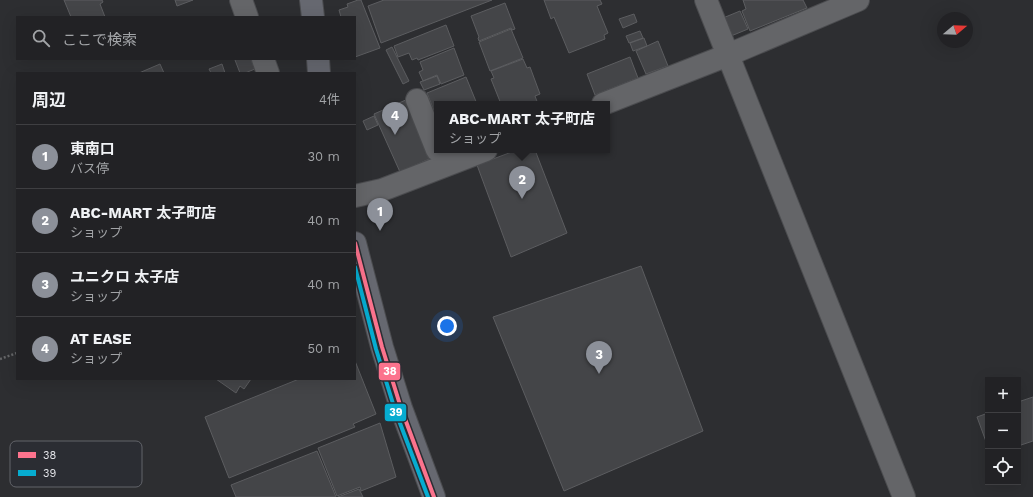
<!DOCTYPE html>
<html lang="ja">
<meta charset="utf-8">
<style>
:root{--surface:#222225;--page:#2a2a2d;--text:#f1f3f6;--muted:#a2a4a7;--line:#3f3f42;--accent:#8c9099}
body{margin:0;font-family:"Work Sans","Noto Sans JP",sans-serif;background:var(--page);color:var(--text)}
.controls{position:absolute;right:12px;bottom:12px;display:grid;overflow:hidden;border-radius:0px;box-shadow:0 4px 16px #0002}
.controls button{width:36px;height:36px;display:grid;place-items:center;padding:0;border:0;border-bottom:1px solid var(--line);background:var(--surface);color:var(--text);font:20px sans-serif}
.compass{position:absolute;left:937px;top:12px;width:36px;height:36px;border-radius:50%;background:var(--surface);box-shadow:0 4px 16px #0002;rotate:71deg}
.you{position:absolute;left:447px;top:326px;width:14px;height:14px;margin:-10px;border:3px solid #fff;border-radius:50%;background:#1a73e8;box-shadow:0 0 0 6px #1a73e833}
.badge{display:grid;place-items:center;width:26px;height:26px;border-radius:50%;background:var(--accent);color:#fff;font-size:13px;font-weight:700}
.pin{position:absolute;translate:-50% -33px;filter:drop-shadow(0 1px 2px #0008)}
.pin::after{content:'';position:absolute;top:21px;width:14px;height:12px;background:inherit;clip-path:polygon(0 0,100% 0,50% 100%)}
.popup{position:absolute;left:434px;top:101px;width:176px;height:52px;box-sizing:border-box;display:grid;place-content:center;border-radius:0px;background:var(--surface);filter:drop-shadow(0 1px 3px #0005);font-size:13px;white-space:nowrap;color:var(--muted)}
.popup b{font-size:15px;color:var(--text)}
.popup::after{content:'';position:absolute;left:50%;top:100%;margin-left:-8px;border:8px solid transparent;border-top-color:var(--surface)}
.list{margin:0;padding:0;list-style:none}
h2{display:flex;justify-content:space-between;align-items:center;height:52px;margin:0;padding:0 16px;font-size:17px}
h2 small{font-size:13px;font-weight:400;color:var(--muted)}
.list li{display:grid;grid-template-columns:26px 1fr auto;gap:12px;align-items:center;box-sizing:border-box;height:64px;padding:0 16px;border-top:1px solid var(--line)}
.list b{display:block;font-size:15px;white-space:nowrap}
.list p{margin:0;font-size:13px;white-space:nowrap;color:var(--muted)}
.list em{font-size:13px;font-style:normal;color:var(--muted)}
.icon{flex:none;width:22px;height:22px;fill:none;stroke:currentColor;stroke-width:2;stroke-linecap:round;stroke-linejoin:round}
.map{position:relative;flex:none;width:1033px;height:497px;overflow:hidden}
.search{position:absolute;background:var(--surface);box-shadow:0 4px 16px #0002;left:16px;top:16px;width:340px;height:44px;display:flex;align-items:center;gap:10px;box-sizing:border-box;padding:0 14px;border-radius:0px;color:var(--muted);font-size:15px}
.panel{position:absolute;background:var(--surface);box-shadow:0 4px 16px #0002;left:16px;top:72px;width:340px;height:308px;border-radius:0px}
.map>svg:first-child{display:block}
.building{fill:#444548;stroke:#5c5d60}
.lines{fill:none;stroke-linecap:round;stroke-linejoin:round}
.minor-casing{stroke:#4b4c4f;stroke-width:24}
.trunk-casing{stroke:#4b4c4f;stroke-width:24}
.path{stroke:#666769;stroke-width:2.5;stroke-dasharray:2 2;stroke-linecap:butt}
.minor{stroke:#646568;stroke-width:22}
.trunk{stroke:#666870;stroke-width:22}
.bus-1-casing{stroke:#2b2d33;stroke-width:7}
.bus-2-casing{stroke:#2b2d33;stroke-width:7}
.bus-1{stroke:#fc738d;stroke-width:4}
.bus-2{stroke:#06acd0;stroke-width:4}
.key{fill:#2b2d33;stroke:#62646a;stroke-width:1}
.key-label{font-size:11px;fill:#e3e4e9}
.line-badge{stroke:#2b2d33;stroke-width:1.5}
.badge-label{font-size:11px;text-anchor:middle;font-weight:bold;fill:#fff}
</style>
<div class="map">
<svg width="1033" height="497" viewBox="0 0 1033 497">
<rect width="100%" height="100%" fill="#2d2e31"/>
<path class="building" d="M64,0H102L103,2L100,4L105,17H71Z
M175,0H193L177,6Z
M358,0H361L380,48L355,57V17H341L339,10L348,7L347,4Z
M384,0H492L381,43L368,6Z
M544,0H600L602,4L597,6L608,33L604,35L605,39L569,53L554,17L551,19Z
M743,0H803L807,8L750,31L742,11L746,9Z
M505,3L515,29L512,30L511,28L479,41L478,38L479,37L471,16Z
M740,11L748,29L731,36L723,18Z
M634,14L637,22L623,28L619,19Z
M446,25L454,46L418,60L417,58L412,60L409,53L398,57L394,46Z
M511,29L523,58L490,71L479,42Z
M640,31L643,38L629,43L626,36Z
M644,38L647,46L633,51L630,43Z
M658,41L668,66L646,74L636,51Z
M392,47L409,81L403,84L386,50Z
M454,48L464,75L441,84L437,75L423,81L419,72L423,70L420,62Z
M630,57L638,78L595,95L587,74Z
M237,59H251L255,69L245,73H240L235,60Z
M523,59L527,68L530,67L540,94L535,96L538,104H501L491,79L494,78L491,71Z
M160,64L164,73H139Z
M222,64L225,73H211L209,69Z
M437,76L440,84L424,90L420,82Z
M466,77L477,104H437V110L434,111L427,93Z
M408,99L434,157L400,172L374,114Z
M374,116L378,125L367,130L363,121Z
M517,150H535L567,233L511,257L477,165Z
M641,266L703,431L564,491L493,317Z
M355,361L376,414L353,424L355,427L229,478L205,417L299,379H355Z
M216,379H251L244,389L240,386L236,393Z
M1033,397V441L1018,446V402Z
M988,413V447L977,417Z
M380,423L396,477L361,491L360,487L337,496L318,448Z
M317,451L336,497H236L231,485Z
M359,489L363,497H338Z"/>
<g class="lines">
<g class="minor-casing">
<path id="minor" d="M241,0L247,17
M706,0L904,497
M263,59L268,73
M417,100L437,150
M603,104L728,55L858,0
M355,196L382,190L486,150"/>
</g>
<g class="trunk-casing">
<path id="trunk" d="M311,0L313,17
M318,59L319,73
M355,243L382,347L401,408L434,497"/>
</g>
<path class="path" d="M0,359L17,353"/>
<use href="#minor" class="minor"/>
<use href="#trunk" class="trunk"/>
<g class="bus-1-casing">
<path id="bus-1" d="M355,243L382,347L401,408L434,497"/>
</g>
<g class="bus-2-casing">
<path id="bus-2" d="M355,267L376,349L395,410L428,497"/>
</g>
<use href="#bus-1" class="bus-1"/>
<use href="#bus-2" class="bus-2"/>
</g>
<rect x="10" y="441" width="132" height="46" rx="6" class="key"/>
<rect x="18" y="452" width="18" height="6" fill="#fc738d"/>
<rect x="18" y="470" width="18" height="6" fill="#06acd0"/>
<g class="key-label">
<text x="43" y="459">38</text>
<text x="43" y="477">39</text>
</g>
<g class="line-badge">
<rect x="378" y="362" width="23" height="19" rx="4" fill="#fc738d"/>
<rect x="384" y="403" width="23" height="19" rx="4" fill="#06acd0"/>
</g>
<g class="badge-label">
<text x="390" y="375">38</text>
<text x="396" y="416">39</text>
</g>
</svg>
<div class="controls">
<button>+</button>
<button>−</button>
<button><svg class="icon" aria-label="locate" viewBox="0 0 24 24"><circle cx="12" cy="12" r="6"/><path d="M12 2v4M12 18v4M2 12h4M18 12h4"/></svg></button>
</div>
<svg class="compass" viewBox="-18 -18 36 36"><path d="M0-13l5 13h-10z" fill="#e53935"/><path d="M0 13l5-13h-10z" fill="#a2a4a7"/></svg>
<div class="you"></div>
<div class="pin badge" style="left:380px;top:231px">1</div>
<div class="pin badge" style="left:522px;top:199px">2</div>
<div class="popup"><b>ABC-MART 太子町店</b>ショップ</div>
<div class="pin badge" style="left:599px;top:374px">3</div>
<div class="pin badge" style="left:395px;top:135px">4</div>
<div class="search"><svg class="icon" aria-label="search" viewBox="0 0 24 24"><circle cx="10" cy="10" r="6"/><path d="M15 15l6 6"/></svg>ここで検索</div>
<section class="panel">
<h2>周辺<small>4件</small></h2>
<ul class="list">
<li><span class="badge">1</span><div><b>東南口</b><p>バス停</p></div><em>30 m</em></li>
<li><span class="badge">2</span><div><b>ABC-MART 太子町店</b><p>ショップ</p></div><em>40 m</em></li>
<li><span class="badge">3</span><div><b>ユニクロ 太子店</b><p>ショップ</p></div><em>40 m</em></li>
<li><span class="badge">4</span><div><b>AT EASE</b><p>ショップ</p></div><em>50 m</em></li>
</ul>
</section>
</div>
